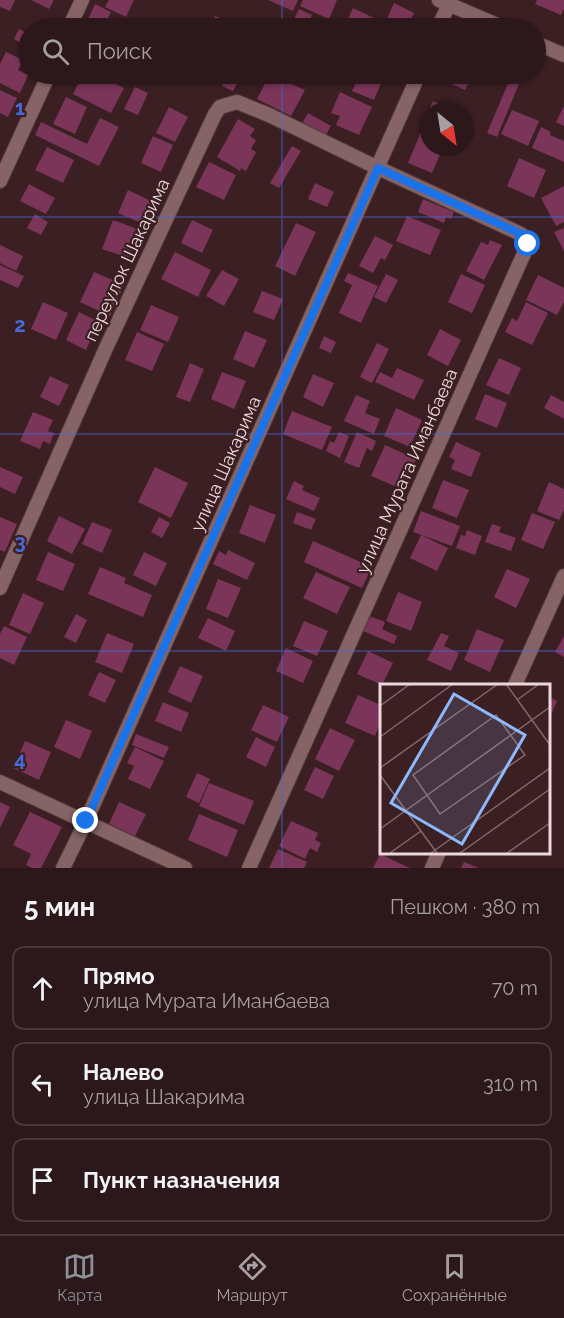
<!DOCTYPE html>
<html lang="ru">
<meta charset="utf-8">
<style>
:root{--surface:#2c171a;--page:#342023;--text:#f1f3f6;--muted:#a69fa2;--line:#483639;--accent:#8c9099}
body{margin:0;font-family:Raleway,sans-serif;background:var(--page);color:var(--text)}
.compass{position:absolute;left:420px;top:102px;width:54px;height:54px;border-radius:50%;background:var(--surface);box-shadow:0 2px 4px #0004;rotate:150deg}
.stop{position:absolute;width:18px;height:18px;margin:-14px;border:4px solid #1a73e8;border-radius:50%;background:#fff}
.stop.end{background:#1a73e8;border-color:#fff;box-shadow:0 2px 6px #0008}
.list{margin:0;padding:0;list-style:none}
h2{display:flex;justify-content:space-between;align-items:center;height:78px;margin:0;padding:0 24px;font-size:26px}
h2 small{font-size:20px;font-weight:400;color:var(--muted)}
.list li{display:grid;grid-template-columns:39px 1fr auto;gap:18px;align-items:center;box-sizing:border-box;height:84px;margin:0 12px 12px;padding:0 12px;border:2px solid var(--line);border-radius:12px}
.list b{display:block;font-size:22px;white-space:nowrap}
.list p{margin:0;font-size:20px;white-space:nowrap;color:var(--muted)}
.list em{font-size:20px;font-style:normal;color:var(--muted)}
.icon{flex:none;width:33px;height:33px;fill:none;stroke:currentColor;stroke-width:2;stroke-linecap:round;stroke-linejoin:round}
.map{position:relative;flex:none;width:564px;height:868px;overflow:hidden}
.search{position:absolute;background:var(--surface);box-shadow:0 2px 4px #0004;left:18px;right:18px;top:18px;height:66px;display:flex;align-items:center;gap:15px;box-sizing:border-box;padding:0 21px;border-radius:33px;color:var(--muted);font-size:22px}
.sheet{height:366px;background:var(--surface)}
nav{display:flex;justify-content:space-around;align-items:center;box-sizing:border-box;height:84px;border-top:2px solid var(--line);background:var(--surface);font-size:16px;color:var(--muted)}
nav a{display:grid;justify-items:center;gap:3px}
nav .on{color:var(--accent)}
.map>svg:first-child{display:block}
.building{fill:#7b3559}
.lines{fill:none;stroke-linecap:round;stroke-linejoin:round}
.minor-casing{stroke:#523a3d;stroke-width:16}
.minor{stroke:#866466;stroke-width:14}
.route{stroke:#1a73e8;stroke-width:8}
.grid{fill:none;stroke:#466ad8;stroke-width:1.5;stroke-opacity:0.55}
.labels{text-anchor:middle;stroke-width:4.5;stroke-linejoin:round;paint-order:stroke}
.street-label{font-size:18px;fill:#ecd8da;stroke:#3b1f22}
.inset-road{fill:none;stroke:#82696c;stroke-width:1.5}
.view{fill:#8db9fc;fill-opacity:0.15;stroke:#8db9fc;stroke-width:3}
.inset-edge{fill:none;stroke:#ecd8da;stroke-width:3}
.grid-label{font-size:20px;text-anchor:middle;font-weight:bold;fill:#466ad8;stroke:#3b1f22;stroke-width:4.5;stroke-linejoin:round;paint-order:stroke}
</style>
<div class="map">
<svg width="564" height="868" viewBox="0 0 564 868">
<rect width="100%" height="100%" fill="#3b1f22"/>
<path class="building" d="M0,0H15L10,11L0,7Z
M31,0H54L49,9Z
M109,0H134L126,17L105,7Z
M268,0H298L293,11Z
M303,0H337L329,19L300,6Z
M537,0H564V9L561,15L535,4Z
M394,3L414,13L411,19L420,23L418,28H401L386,21Z
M95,4L111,12L103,28H84Z
M353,8L376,19L372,28H344Z
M299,9L312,15L306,28H290Z
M215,16L244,28H210Z
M19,29L28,34V47L14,39Z
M6,52L23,60L18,70L28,75L20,93L0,83V64Z
M83,74H96L124,88L111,113L73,94Z
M228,74H242L233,91L222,86Z
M270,74L305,90L291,116L257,99Z
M360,74H385L374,100L352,91Z
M446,74H473L465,90L443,80Z
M509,81L519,84L497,137L487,133Z
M135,87L148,93L138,115L124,109Z
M0,90L17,98L8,117L0,113Z
M340,92L372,107L359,135L336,125L340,116L331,113Z
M66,97L87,107L75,134L53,124Z
M433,101L455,111H429V120L425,118Z
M564,106V126L556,122Z
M169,107L188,117L175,142L156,133Z
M512,110L539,121L528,146L501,134Z
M308,113L331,126L324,138L301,125Z
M100,118L119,127L99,166L35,135L41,122L87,144Z
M238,119L255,129L250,136L256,140L251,149L256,152L246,171L241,168L240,171L217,157Z
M423,127L429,130V147H443L432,173L408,163Z
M541,127L551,132L550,135L564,141V162L532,148Z
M153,136L173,145L161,172L141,163Z
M292,146L301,151L279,188L270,183Z
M47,147L74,160L63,183L35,170Z
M519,158L546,170L534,198L507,186Z
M209,162L236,175L224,200L196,187Z
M315,183L334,192L327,207L308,199Z
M29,184L55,198L46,214L20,201Z
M564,186V222L556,226L541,198Z
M128,190L151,201L141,223L118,213Z
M423,199L454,212L451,219L446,217L444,223L418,212Z
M35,214L48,222L41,235L27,228Z
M407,216L441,230L430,255L396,241Z
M113,220L140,230L129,258L102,249Z
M192,220L213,230L202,253L181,243Z
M296,223L316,232L295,276L275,266Z
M564,228V251L554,232Z
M375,236L393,245L385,260L381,258L373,273L359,266Z
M490,240L502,245L484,280L466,271L481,242L488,245Z
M0,245L23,256L16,271L0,263Z
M175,252L211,270L198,297L161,279Z
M0,265L24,276L18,288L0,280Z
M222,270L239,279L224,306L206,296Z
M94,272L124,285L110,316L80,302Z
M348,273L378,286L361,323L339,313L352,285L344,281Z
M386,274L398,280L386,303L374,297Z
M461,274L485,285L472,313L448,302Z
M538,275L564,288V302L557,315L526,300Z
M262,291L283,299L274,320L253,312Z
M43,302L68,313L56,340L31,329Z
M526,302L548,313L532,345L505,332L512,318L517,321Z
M151,305L179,317L168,342L140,330Z
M79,312L99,322L86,350L66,340Z
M440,329L461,340L448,366L427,355Z
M245,331L267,340L254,368L233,359Z
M137,332L164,344L152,371L125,360Z
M324,336L336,342L331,353L319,348Z
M377,343L389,349L372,383L360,377Z
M499,358L521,368L509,395L486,385Z
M190,363L204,369L190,402L176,397Z
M397,368L424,380L414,400L375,382L380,372L392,378Z
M222,372L246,381L234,409L211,399Z
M313,374L334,383L323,407L303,397Z
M50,376L69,385L59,406L40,397Z
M485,394L507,403L497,428L475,419Z
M356,395L370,401L365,413L380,419L374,434L344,421Z
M551,395L564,402V419L544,408Z
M396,408L422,420L410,447L384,436Z
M292,411L332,427L322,450L283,434Z
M33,412L53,420L48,431L54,433L50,444L43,441L40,449L20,441Z
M339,432L349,436L340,458L326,451L330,441L334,443Z
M357,432L376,441L372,451L367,448L359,468L344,462Z
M456,442L481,453L471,477L451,469L455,460L449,457Z
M385,445L416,459L404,486L397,487L371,476Z
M0,467L23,477L15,494L0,487Z
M155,467L188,483L171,518L138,502Z
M443,480L469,490L457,518L432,508Z
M294,481L304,486L302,490L320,498L314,511L286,499Z
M549,482L564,489V510L559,520L537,511Z
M250,505L276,515L265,543L239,533Z
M421,511L460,526L452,546L413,532Z
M297,512L316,519L311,530L293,523Z
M532,513L555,522L543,549L521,540Z
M59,516L85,529L72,554L47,541Z
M0,517L17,524L5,552L0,550Z
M159,517L170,523L162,538L151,532Z
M92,522L112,530L102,553L82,544Z
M492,524L501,527L499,532L516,538L511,551L485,542Z
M467,530L482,536L475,555L456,548L461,535L465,536Z
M421,535L448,548L437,571L410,558Z
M313,541L372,567L362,588L304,562Z
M228,550L255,563L247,580L213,564L219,551L226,555Z
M48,552L75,564L63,591L36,580Z
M144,552L167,563L156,586L133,575Z
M100,567L126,578L124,583L152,595L143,617L88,594Z
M507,569L530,579L516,608L494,597Z
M316,572L350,587L337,614L303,598Z
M218,579L241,588L228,618L206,609Z
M398,592L422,602L411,631L386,621Z
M23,593L44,603L30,634L9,625Z
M76,614L87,620L76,643L64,637Z
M369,616L385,622L382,629L397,636L394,644L363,631Z
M208,618L235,631L226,651L198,638Z
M304,621L328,631L317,656L293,646Z
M4,626L27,637L14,665L0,658V634Z
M477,629L504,640L490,672L464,660Z
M107,633L134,644L122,673L95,662Z
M441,633L449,636L444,646L459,653L451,671L427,660Z
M564,636V657L555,652Z
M286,648L313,661L303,683L276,671Z
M368,651L393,663L382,685L357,674Z
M180,666L203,676L191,703L168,692Z
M99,672L116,680L105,703L88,695Z
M358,695L381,705V721L375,736L345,723Z
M548,696L557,701L550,717L548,715Z
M163,702L189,713L181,732L155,721Z
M263,705L289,717L277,742L251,730Z
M66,720L92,731L80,759L54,747Z
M330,728L355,740L339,771L315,759Z
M136,734L169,747L164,758L132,745Z
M256,737L275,747L266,767L246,757Z
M25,741L51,752L39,780L13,768Z
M135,747L164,761L150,789L128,779L134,766L127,763Z
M315,767L334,776L323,799L304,790Z
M197,773L210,779L199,803L186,797Z
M209,783L254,801L244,825L199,806Z
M0,802L10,807L0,828Z
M119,802L146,814L135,836L109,824Z
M30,812L62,827L41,868H32L26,865L31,854L13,845Z
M199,814L238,830L227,857L188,840Z
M291,821L318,833L315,840L321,843L317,852L310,848L305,859L279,846Z
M278,849L307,862L304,868H269Z
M380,854L410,868H373Z
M464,862L479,868H461Z"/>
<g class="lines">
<g class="minor-casing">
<path id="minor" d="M439,0L504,28
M69,28L82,0
M438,28L451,0
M536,43L564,55
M0,181L49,74
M0,588L106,348L215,114L220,107L237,102L269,115L378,168L521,234L528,244L526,249L249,868
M515,685L564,576
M0,782L185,868
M63,868L86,821L419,74
M432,868L439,852"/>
</g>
<use href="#minor" class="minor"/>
</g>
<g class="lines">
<path class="route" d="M86,821L378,168L521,234L528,244"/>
</g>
<path class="grid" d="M282,0V28M282,74V868M0,217H564M0,434H564M0,651H564"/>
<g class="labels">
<g class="street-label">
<text transform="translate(127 260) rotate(-65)" y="6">переулок Шакарима</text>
<text transform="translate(226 464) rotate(-66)" y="6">улица Шакарима</text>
<text transform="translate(407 471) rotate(-66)" y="6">улица Мурата Иманбаева</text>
</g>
</g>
<g transform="translate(380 684)">
<rect width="170" height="170" fill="#3b1f22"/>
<path class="inset-road" d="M126,0L170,61M137,16L159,0M0,22L30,0M116,31L145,71L60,130L33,91ZM0,53L73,0M0,84L118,0M0,91L57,169M0,145L170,23M10,169L41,147M51,169L170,84M80,169L170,105M127,169L170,139"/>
<path class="view" d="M74,10L145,51L82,160L11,119Z"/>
<rect width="170" height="170" class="inset-edge"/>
</g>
<g class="grid-label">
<text x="20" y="115">1</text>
<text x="20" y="332">2</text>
<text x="20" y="549">3</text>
<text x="20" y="766">4</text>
</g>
</svg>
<svg class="compass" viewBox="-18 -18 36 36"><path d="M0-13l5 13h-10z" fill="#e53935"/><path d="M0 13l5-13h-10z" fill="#a69fa2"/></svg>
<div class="stop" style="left:528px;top:244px"></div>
<div class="stop end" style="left:86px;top:821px"></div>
<div class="search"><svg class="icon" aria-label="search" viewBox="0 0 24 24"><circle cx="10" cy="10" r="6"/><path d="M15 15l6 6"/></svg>Поиск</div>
</div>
<section class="sheet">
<h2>5 мин<small>Пешком · 380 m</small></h2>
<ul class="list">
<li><svg class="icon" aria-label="ahead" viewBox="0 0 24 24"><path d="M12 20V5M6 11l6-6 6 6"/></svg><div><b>Прямо</b><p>улица Мурата Иманбаева</p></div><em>70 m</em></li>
<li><svg class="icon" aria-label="left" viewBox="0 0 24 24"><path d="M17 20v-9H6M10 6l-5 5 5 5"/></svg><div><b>Налево</b><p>улица Шакарима</p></div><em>310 m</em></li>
<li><svg class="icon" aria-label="arrive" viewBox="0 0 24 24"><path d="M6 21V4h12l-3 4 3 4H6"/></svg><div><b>Пункт назначения</b></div></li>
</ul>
</section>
<nav>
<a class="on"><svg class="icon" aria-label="map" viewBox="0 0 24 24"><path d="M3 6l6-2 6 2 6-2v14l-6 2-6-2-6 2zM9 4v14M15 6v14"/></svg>Карта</a>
<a><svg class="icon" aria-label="directions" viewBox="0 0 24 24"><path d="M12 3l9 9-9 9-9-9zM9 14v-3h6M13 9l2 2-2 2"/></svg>Маршрут</a>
<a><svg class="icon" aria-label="saved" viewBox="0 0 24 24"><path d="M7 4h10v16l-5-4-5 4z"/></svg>Сохранённые</a>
</nav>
